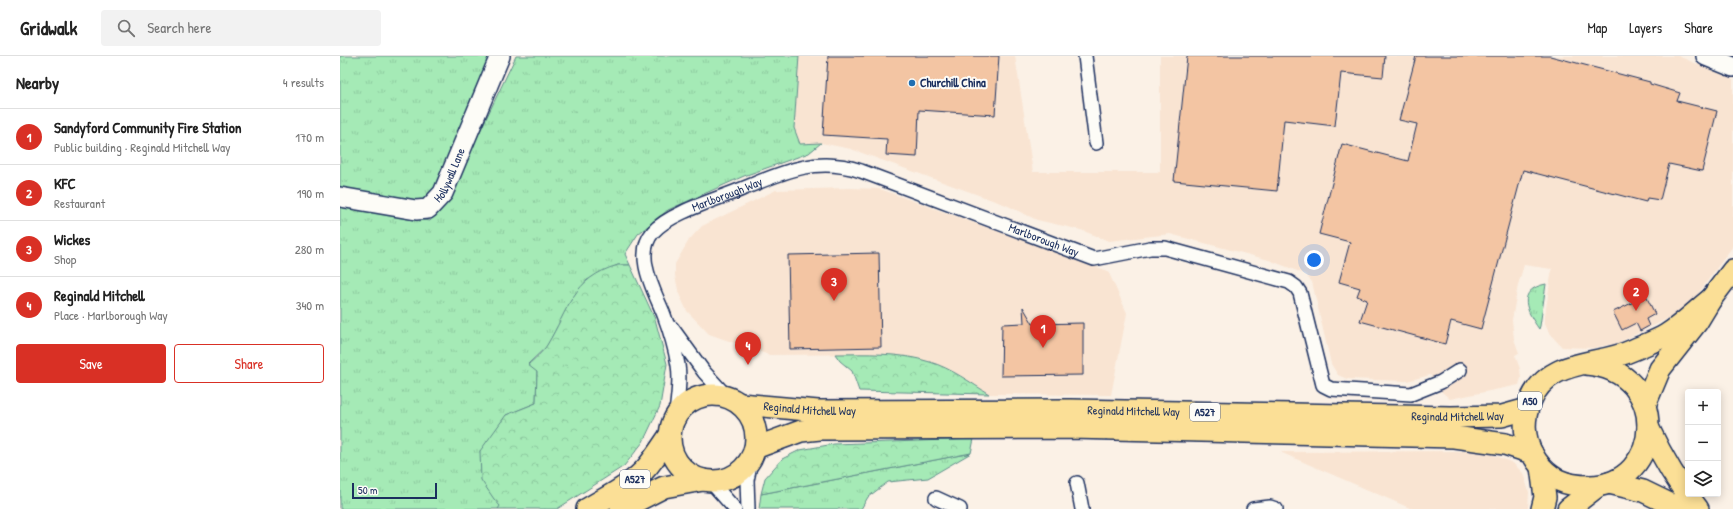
<!DOCTYPE html>
<meta charset="utf-8">
<style>
:root{--surface:#fff;--page:#f2f2f2;--text:#222;--muted:#767676;--line:#e0e0e0;--accent:#d93025}
body{margin:0;font-family:"Patrick Hand",sans-serif;background:var(--page);color:var(--text)}
.controls{position:absolute;right:12px;bottom:12px;display:grid;overflow:hidden;border-radius:4px;box-shadow:0 2px 10px #0003}
.controls button{width:36px;height:36px;display:grid;place-items:center;padding:0;border:0;border-bottom:1px solid var(--line);background:var(--surface);color:var(--text);font:20px sans-serif}
.scale{position:absolute;left:12px;bottom:10px;width:85px;box-sizing:border-box;padding-left:4px;border:2px solid #1b2f5e;border-top:0;font-size:11px;line-height:14px;white-space:nowrap;color:#1b2f5e;-webkit-text-stroke:3px #fdfcf7;paint-order:stroke}
.you{position:absolute;left:974px;top:204px;width:14px;height:14px;margin:-10px;border:3px solid #fff;border-radius:50%;background:#1a73e8;box-shadow:0 0 0 6px #1a73e833}
.badge{display:grid;place-items:center;width:26px;height:26px;border-radius:50%;background:var(--accent);color:#fff;font-size:13px;font-weight:700}
.pin{position:absolute;translate:-50% -33px;filter:drop-shadow(0 1px 2px #0008)}
.pin::after{content:'';position:absolute;top:21px;width:14px;height:12px;background:inherit;clip-path:polygon(0 0,100% 0,50% 100%)}
.list{margin:0;padding:0;list-style:none}
h2{display:flex;justify-content:space-between;align-items:center;height:52px;margin:0;padding:0 16px;font-size:17px}
h2 small{font-size:13px;font-weight:400;color:var(--muted)}
.list li{display:grid;grid-template-columns:26px 1fr auto;gap:12px;align-items:center;box-sizing:border-box;height:56px;padding:0 16px;border-top:1px solid var(--line)}
.list b{display:block;font-size:15px;white-space:nowrap}
.list p{margin:0;font-size:13px;white-space:nowrap;color:var(--muted)}
.list em{font-size:13px;font-style:normal;color:var(--muted)}
.actions{display:flex;gap:8px;padding:12px 16px}
.actions a{flex:1;padding:9px 0;border:1px solid var(--accent);border-radius:4px;text-align:center;font-size:14px;color:var(--accent)}
.actions .main{background:var(--accent);color:#fff}
.icon{flex:none;width:22px;height:22px;fill:none;stroke:currentColor;stroke-width:2;stroke-linecap:round;stroke-linejoin:round}
.map{position:relative;flex:none;width:1393px;height:453px;overflow:hidden}
header{display:flex;align-items:center;gap:24px;box-sizing:border-box;height:56px;padding:0 20px;background:var(--surface);border-bottom:1px solid var(--line)}
header strong{font-size:19px}
nav{display:flex;gap:22px;margin-inline-start:auto;font-size:14px}
.search{width:280px;height:36px;background:var(--page);display:flex;align-items:center;gap:10px;box-sizing:border-box;padding:0 14px;border-radius:4px;color:var(--muted);font-size:15px}
main{display:flex}
aside{flex:1;background:var(--surface)}
.map>svg:first-child{display:block}
.built{fill:#f9e4d2}
.grass{fill:url(#grass-tufts);stroke:#608c8a}
.forest{fill:url(#forest-crowns);stroke:#608c8a}
.building{fill:#f3c5a3;stroke:#1b2f5e}
.lines{fill:none;stroke-linecap:round;stroke-linejoin:round}
.street-casing{stroke:#1b2f5e;stroke-width:16}
.secondary-casing{stroke:#1b2f5e;stroke-width:22}
.primary-casing{stroke:#1b2f5e;stroke-width:24}
.street{stroke:#fdfcf7;stroke-width:13}
.secondary{stroke:#fdfcf7;stroke-width:19}
.primary{stroke:#fbdf96;stroke-width:21}
.poi-dot{fill:#1f6fb2;stroke:#fdfcf7;stroke-width:1.5}
.labels{text-anchor:middle;stroke-width:4;stroke-linejoin:round;paint-order:stroke}
.shield{fill:#fdfcf7;stroke:#5f6c8c;stroke-width:1}
.shield-label{font-size:11px;font-weight:bold;fill:#1b2f5e}
.poi-label{font-size:12px;font-weight:bold;fill:#1b2f5e;stroke:#fdfcf7;text-anchor:start}
.street-label{font-size:12px;fill:#1b2f5e;stroke:#fdfcf7}
</style>
<header>
<strong>Gridwalk</strong>
<div class="search"><svg class="icon" aria-label="search" viewBox="0 0 24 24"><circle cx="10" cy="10" r="6"/><path d="M15 15l6 6"/></svg>Search here</div>
<nav><a>Map</a><a>Layers</a><a>Share</a></nav>
</header>
<main>
<aside>
<h2>Nearby<small>4 results</small></h2>
<ul class="list">
<li><span class="badge">1</span><div><b>Sandyford Community Fire Station</b><p>Public building · Reginald Mitchell Way</p></div><em>170 m</em></li>
<li><span class="badge">2</span><div><b>KFC</b><p>Restaurant</p></div><em>190 m</em></li>
<li><span class="badge">3</span><div><b>Wickes</b><p>Shop</p></div><em>280 m</em></li>
<li><span class="badge">4</span><div><b>Reginald Mitchell</b><p>Place · Marlborough Way</p></div><em>340 m</em></li>
</ul>
<div class="actions"><a class="main">Save</a><a>Share</a></div>
</aside>
<div class="map">
<svg width="1393" height="453" viewBox="0 0 1393 453">
<defs>
<pattern id="grass-tufts" width="24" height="20" patternUnits="userSpaceOnUse"><rect width="24" height="20" fill="#a5eab6"/><path d="M3 7l-1-3M5 7V3M7 7l1-3M15 17l-1-3M17 17v-4M19 17l1-3" fill="none" stroke="#8dc99f"/></pattern>
<pattern id="forest-crowns" width="20" height="18" patternUnits="userSpaceOnUse"><rect width="20" height="18" fill="#a5eab6"/><path d="M2 6a3 3 0 1 1 6 0M12 15a3 3 0 1 1 6 0" fill="none" stroke="#8dc99f"/></pattern>
</defs>
<rect width="100%" height="100%" fill="#fbf1e6"/>
<filter id="ink" filterUnits="userSpaceOnUse"><feTurbulence type="fractalNoise" baseFrequency=".025" numOctaves="2"/><feDisplacementMap in="SourceGraphic" scale="8" xChannelSelector="R" yChannelSelector="G"/><feConvolveMatrix kernelMatrix="1 2 1 2 8 2 1 2 1" color-interpolation-filters="sRGB"/></filter>
<g filter="url(#ink)">
<path class="built" d="M459,0H675L693,116H820V0H1338L1393,23V190L1355,242L1331,261L1278,287L1253,292L1222,291L1209,277L1204,266L1212,213L1184,209L1178,229L1172,264L1174,283L1179,297L1175,299L1180,313L1181,322L1179,329L1110,343L1102,336L1090,319L1067,325L1007,323L998,319L991,308L972,226L965,218L929,204L830,178L769,185L741,174L697,164L666,149L511,93L481,87L460,88L454,72Z
M509,132L540,133L768,215L787,257L771,339L649,338L619,319L590,306L544,298L429,299L369,278L347,255L339,238L335,220V208L349,184L362,170L436,134Z
M1126,395L1149,397L1173,407L1183,417L1189,436L1188,453H1072L940,396Z"/>
<path class="grass" d="M0,0H153L102,129L78,150L0,133Z
M176,0H459L454,72L460,88L481,87L469,97L404,120L328,154L298,178L285,198L290,209H278L247,224L232,243L207,290L188,308L197,315L196,347L166,359L154,443L161,450L158,453H0V150L90,165L110,138Z
M1206,228L1200,270L1199,273C1187,256 1175,234 1206,228Z
M631,397L588,422L548,426L528,441L521,453H419L421,438Z"/>
<path class="forest" d="M278,209H290L315,263L327,308L320,350L303,386L284,410L217,453H158L160,450L154,443L141,424L140,395L166,359L196,347L197,316L188,309C194,303 203,296 207,289C229,253 232,222 278,209Z
M495,298C526,298 559,296 590,306C611,312 631,327 649,338L519,335L512,315L500,305Z
M634,383L631,397L421,438L425,422L442,403L460,394L494,388Z"/>
<path class="building" d="M488,0H659L655,59L579,54L577,101L546,99L547,83L483,79Z
M847,0H1045L1043,21L1001,17L995,70L944,64L937,135L834,125Z
M1076,0H1210L1310,26V28L1340,37L1337,45L1377,55L1362,115L1329,108L1320,144L1307,142L1306,146L1183,114L1141,273L1111,265L1105,288L1020,265L1027,244L1017,240L1020,232L999,226L1010,186L979,178L1002,88L1068,105L1077,68L1059,64Z
M539,197L541,291L450,293L448,199Z
M1306,240L1315,258L1306,263L1309,270L1300,275L1296,267L1282,274L1273,256Z
M683,251L693,268L743,267V319L661,320L662,268L684,267Z"/>
<g class="lines">
<g class="street-casing">
<g id="street">
<path d="M745,0L756,87"/>
<path d="M332,272L364,316L387,341"/>
<path id="s1" d="M336,360C337,342 341,326 338,309C335,292 330,275 324,259C315,236 293,199 313,176C329,157 378,143 402,133C443,116 476,100 521,115L754,203L810,192H825L949,226L956,231L960,237L983,329L991,333L1071,338L1101,326L1120,314"/>
<path d="M370,425L395,453"/>
<path d="M737,427L742,453"/>
<path d="M596,442L620,453"/>
<path d="M408,453L407,424L412,401"/>
<path d="M913,453L930,451L936,453"/>
</g>
</g>
<g class="secondary-casing">
<g id="secondary">
<path d="M1366,0L1393,11"/>
<path id="s2" d="M0,141L76,154L88,153L103,137L160,0"/>
</g>
</g>
<g class="primary-casing">
<g id="primary">
<path d="M1246,308C1332,315 1324,429 1250,430C1239,430 1229,429 1218,424C1201,415 1189,398 1186,379C1184,368 1186,356 1190,346C1208,301 1257,311 1293,294C1304,289 1316,285 1326,279C1342,269 1357,254 1371,243"/>
<circle cx="373" cy="382" r="43"/>
<path id="s3" d="M400,348L478,355L730,354L1111,361L1162,360L1187,353"/>
<path d="M1305,349L1320,313L1357,266L1371,243L1393,214"/>
<path d="M1308,371C1322,401 1337,427 1358,453"/>
<path d="M415,392L461,375L480,373L731,372L1114,381L1165,388L1192,397"/>
<path d="M1201,411L1205,441L1202,453"/>
<path d="M1269,427L1303,435L1340,453"/>
<path d="M247,453C268,440 292,429 308,410C316,400 323,389 330,379"/>
<path d="M281,453L324,431L363,424"/>
<path d="M1228,453L1258,430"/>
</g>
</g>
<use href="#street" class="street"/>
<use href="#secondary" class="secondary"/>
<use href="#primary" class="primary"/>
</g>
</g>
<circle class="poi-dot" cx="572" cy="27" r="4"/>
<g class="labels">
<g class="shield">
<rect x="1178" y="336" width="24" height="18" rx="3"/>
<rect x="850" y="347" width="30" height="18" rx="3"/>
<rect x="280" y="414" width="30" height="18" rx="3"/>
</g>
<g class="shield-label">
<text x="1190" y="349">A50</text>
<text x="865" y="360">A527</text>
<text x="295" y="427">A527</text>
</g>
<g class="poi-label">
<text x="580" y="31">Churchill China</text>
</g>
<g class="street-label">
<text dy="4" stroke="none"><textPath href="#s2" startOffset="130">Hollywall Lane</textPath></text>
<text dy="4" stroke="none"><textPath href="#s1" startOffset="275">Marlborough Way</textPath></text>
<text dy="4" stroke="none"><textPath href="#s1" startOffset="610">Marlborough Way</textPath></text>
<text dy="4" stroke="none"><textPath href="#s3" startOffset="70">Reginald Mitchell Way</textPath></text>
<text dy="4" stroke="none"><textPath href="#s3" startOffset="394">Reginald Mitchell Way</textPath></text>
<text dy="4" stroke="none"><textPath href="#s3" startOffset="718">Reginald Mitchell Way</textPath></text>
</g>
</g>
</svg>
<div class="controls">
<button>+</button>
<button>−</button>
<button><svg class="icon" aria-label="layers" viewBox="0 0 24 24"><path d="M12 4l9 5-9 5-9-5zM3 14l9 5 9-5"/></svg></button>
</div>
<div class="scale">50 m</div>
<div class="you"></div>
<div class="pin badge" style="left:703px;top:292px">1</div>
<div class="pin badge" style="left:1296px;top:255px">2</div>
<div class="pin badge" style="left:494px;top:245px">3</div>
<div class="pin badge" style="left:408px;top:309px">4</div>
</div>
</main>
